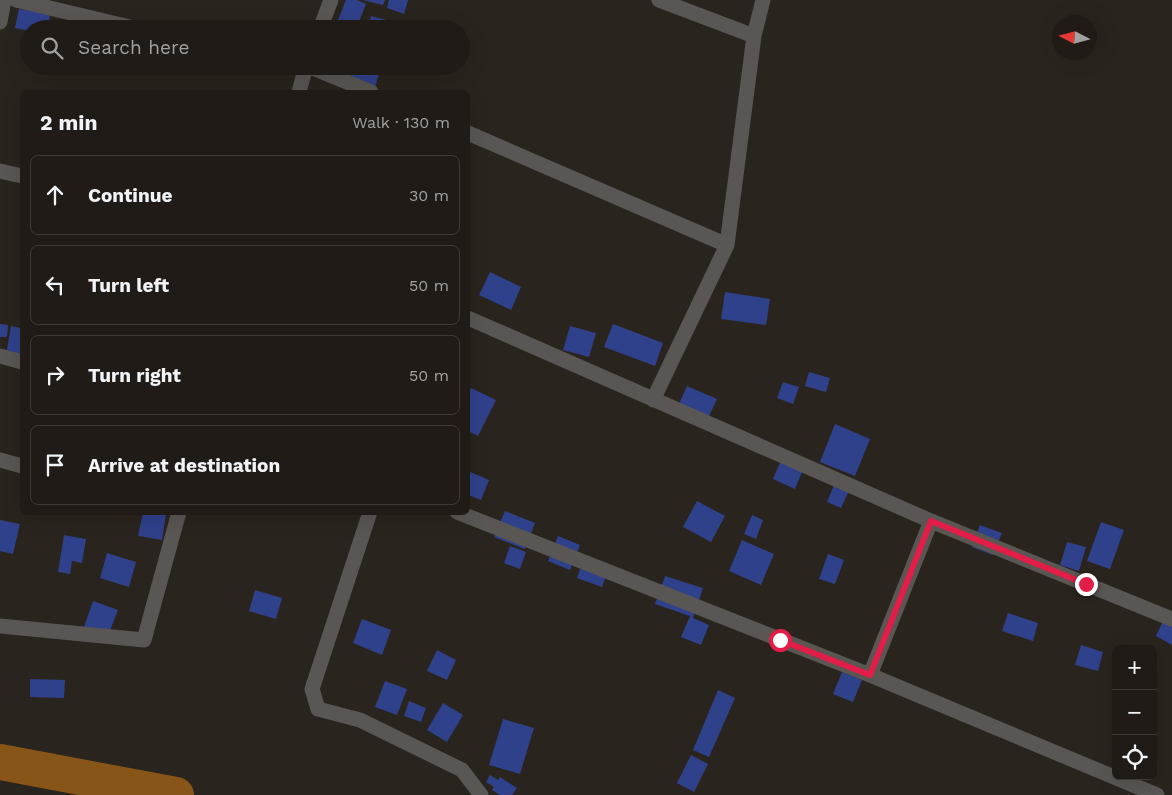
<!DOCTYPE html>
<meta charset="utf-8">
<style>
:root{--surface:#201b16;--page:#28241f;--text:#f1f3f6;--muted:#a2a1a1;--line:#3d3935}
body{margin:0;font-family:"Work Sans",sans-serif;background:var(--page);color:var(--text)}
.controls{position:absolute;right:15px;bottom:15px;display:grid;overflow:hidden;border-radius:8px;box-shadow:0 5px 20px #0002}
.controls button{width:45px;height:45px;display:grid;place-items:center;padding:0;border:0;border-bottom:1px solid var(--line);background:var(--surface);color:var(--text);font:25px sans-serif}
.compass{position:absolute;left:1052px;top:15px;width:45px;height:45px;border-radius:50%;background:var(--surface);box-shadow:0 5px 20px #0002;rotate:276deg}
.stop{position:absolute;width:15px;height:15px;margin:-11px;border:4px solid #e11d48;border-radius:50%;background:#fff}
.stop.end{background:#e11d48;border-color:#fff;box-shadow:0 1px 5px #0008}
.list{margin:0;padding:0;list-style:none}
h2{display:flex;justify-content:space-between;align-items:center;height:65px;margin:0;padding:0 20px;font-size:21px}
h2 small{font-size:16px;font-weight:400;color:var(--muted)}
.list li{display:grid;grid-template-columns:32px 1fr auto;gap:15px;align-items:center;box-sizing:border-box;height:80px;margin:0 10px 10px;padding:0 10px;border:1px solid var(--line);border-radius:8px}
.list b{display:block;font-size:19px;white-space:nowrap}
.list em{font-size:16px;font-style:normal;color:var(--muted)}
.icon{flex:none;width:28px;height:28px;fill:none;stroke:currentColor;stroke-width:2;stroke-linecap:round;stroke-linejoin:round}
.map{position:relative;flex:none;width:1172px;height:795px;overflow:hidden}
.search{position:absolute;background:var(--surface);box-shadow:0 5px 20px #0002;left:20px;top:20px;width:450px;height:55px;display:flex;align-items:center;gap:12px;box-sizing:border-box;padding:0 18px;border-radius:28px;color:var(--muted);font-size:19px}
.panel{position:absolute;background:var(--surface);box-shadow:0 5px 20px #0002;left:20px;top:90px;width:450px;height:425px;border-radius:8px}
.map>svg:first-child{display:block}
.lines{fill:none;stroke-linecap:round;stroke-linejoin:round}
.river{stroke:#885518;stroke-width:36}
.building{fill:#30418b}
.street{stroke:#595653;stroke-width:15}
.route{stroke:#e11d48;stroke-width:6}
</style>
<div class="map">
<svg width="1172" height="795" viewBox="0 0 1172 795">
<rect width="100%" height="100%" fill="#2a241e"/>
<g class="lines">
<path class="river" d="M0,762L176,795"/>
</g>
<path class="building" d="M346,0H357L366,4L357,27L338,20Z
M363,0H385L383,5Z
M389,0H408L404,14L387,8Z
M19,9L50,14L48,29H29V31L15,28Z
M371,16L394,22L392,29H368Z
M323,66H381L374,92H345L349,78Z
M490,272L521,287L511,310L479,295Z
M725,292L770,299L766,325L721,319Z
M0,324L8,325L7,337H0Z
M613,324L663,343L655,366L604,347Z
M11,326L22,328V364L5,361Z
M570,326L596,333L589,357L563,350Z
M809,372L830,378L826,392L805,386Z
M783,382L799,387L793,404L777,398Z
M687,386L717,399L704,427L675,413Z
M471,388L496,400L478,436L468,431V395Z
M835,424L870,439L855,476L820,462Z
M785,451L807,460L795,489L773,479Z
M468,471L489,480L481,500L468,495Z
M837,478L852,484L841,508L827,502Z
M697,501L725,516L711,542L683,527Z
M505,511L535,523L525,549L494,537Z
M143,512H157L166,514L162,540L138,536Z
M752,515L763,520L756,539L744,534Z
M0,520L20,524L13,554L0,551Z
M1101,522L1124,530L1110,569L1087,561Z
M980,525L1002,533L993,555L972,547Z
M64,535L86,539L82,563L72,561L70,574L58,572Z
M558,536L580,545L570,570L548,561Z
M742,540L774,554L761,585L729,571Z
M1067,542L1086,547L1079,571L1060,565Z
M510,546L526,552L520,569L504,563Z
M107,553L136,562L129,587L100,578Z
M828,554L844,560L835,584L819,579Z
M584,558L609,567L602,587L577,578Z
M665,576L703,588L693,618L709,625L701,645L681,637L690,616L655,604Z
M255,590L282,598L276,619L249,611Z
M93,601L118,610L108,636L84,627Z
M1008,613L1038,623L1033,641L1002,631Z
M362,619L391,630L382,655L353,643Z
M1163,621L1172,626V645L1156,636Z
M1081,645L1103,652L1098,671L1075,665Z
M437,650L456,660L447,680L427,671Z
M842,672L862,680L853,702L833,694Z
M30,679L65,680L64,698L30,697Z
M385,681L407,689L397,715L375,707Z
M718,690L735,698L709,757L693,750Z
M409,701L426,708L421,722L404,716Z
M443,703L463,715L447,742L427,730Z
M503,719L534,728L520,774L489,765Z
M691,755L708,764L694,792L677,783Z
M490,775L498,780L500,777L517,788L512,795H500L492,790L494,787L486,782Z"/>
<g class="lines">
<path class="street" d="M16,0L138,29
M659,0L754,36
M0,22L4,0
M320,29L331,0
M308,66L371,92
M299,92L306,66
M468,133L727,245
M0,171L22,176
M468,318L931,521L1172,619
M0,356L22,362
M653,400L727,245L754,36L763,0
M0,460L22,466
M370,512L312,689L318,709L360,720L462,770L481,795
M457,512L870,675L1157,795
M0,626L144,640L179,512
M870,675L931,521"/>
</g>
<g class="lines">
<path class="route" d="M780,640L870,675L931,521L1086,584"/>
</g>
</svg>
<div class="controls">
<button>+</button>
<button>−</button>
<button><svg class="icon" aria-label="locate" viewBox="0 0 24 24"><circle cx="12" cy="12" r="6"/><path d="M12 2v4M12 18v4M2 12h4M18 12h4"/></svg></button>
</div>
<svg class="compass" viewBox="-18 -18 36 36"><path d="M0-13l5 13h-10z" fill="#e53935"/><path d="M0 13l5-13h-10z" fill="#a2a1a1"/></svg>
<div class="stop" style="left:780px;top:640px"></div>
<div class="stop end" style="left:1086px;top:584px"></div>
<div class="search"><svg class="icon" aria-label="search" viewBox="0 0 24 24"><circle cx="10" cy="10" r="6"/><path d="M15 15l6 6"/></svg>Search here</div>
<section class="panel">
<h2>2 min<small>Walk · 130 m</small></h2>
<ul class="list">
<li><svg class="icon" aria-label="ahead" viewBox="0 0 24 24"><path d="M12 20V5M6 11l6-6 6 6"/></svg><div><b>Continue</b></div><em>30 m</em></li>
<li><svg class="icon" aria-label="left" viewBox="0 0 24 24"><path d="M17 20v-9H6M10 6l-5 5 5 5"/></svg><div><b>Turn left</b></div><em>50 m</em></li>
<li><svg class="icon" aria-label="right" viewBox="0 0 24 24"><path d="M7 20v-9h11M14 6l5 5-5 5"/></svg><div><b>Turn right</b></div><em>50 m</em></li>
<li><svg class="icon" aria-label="arrive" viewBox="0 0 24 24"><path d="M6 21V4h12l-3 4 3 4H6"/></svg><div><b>Arrive at destination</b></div></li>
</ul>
</section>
</div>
